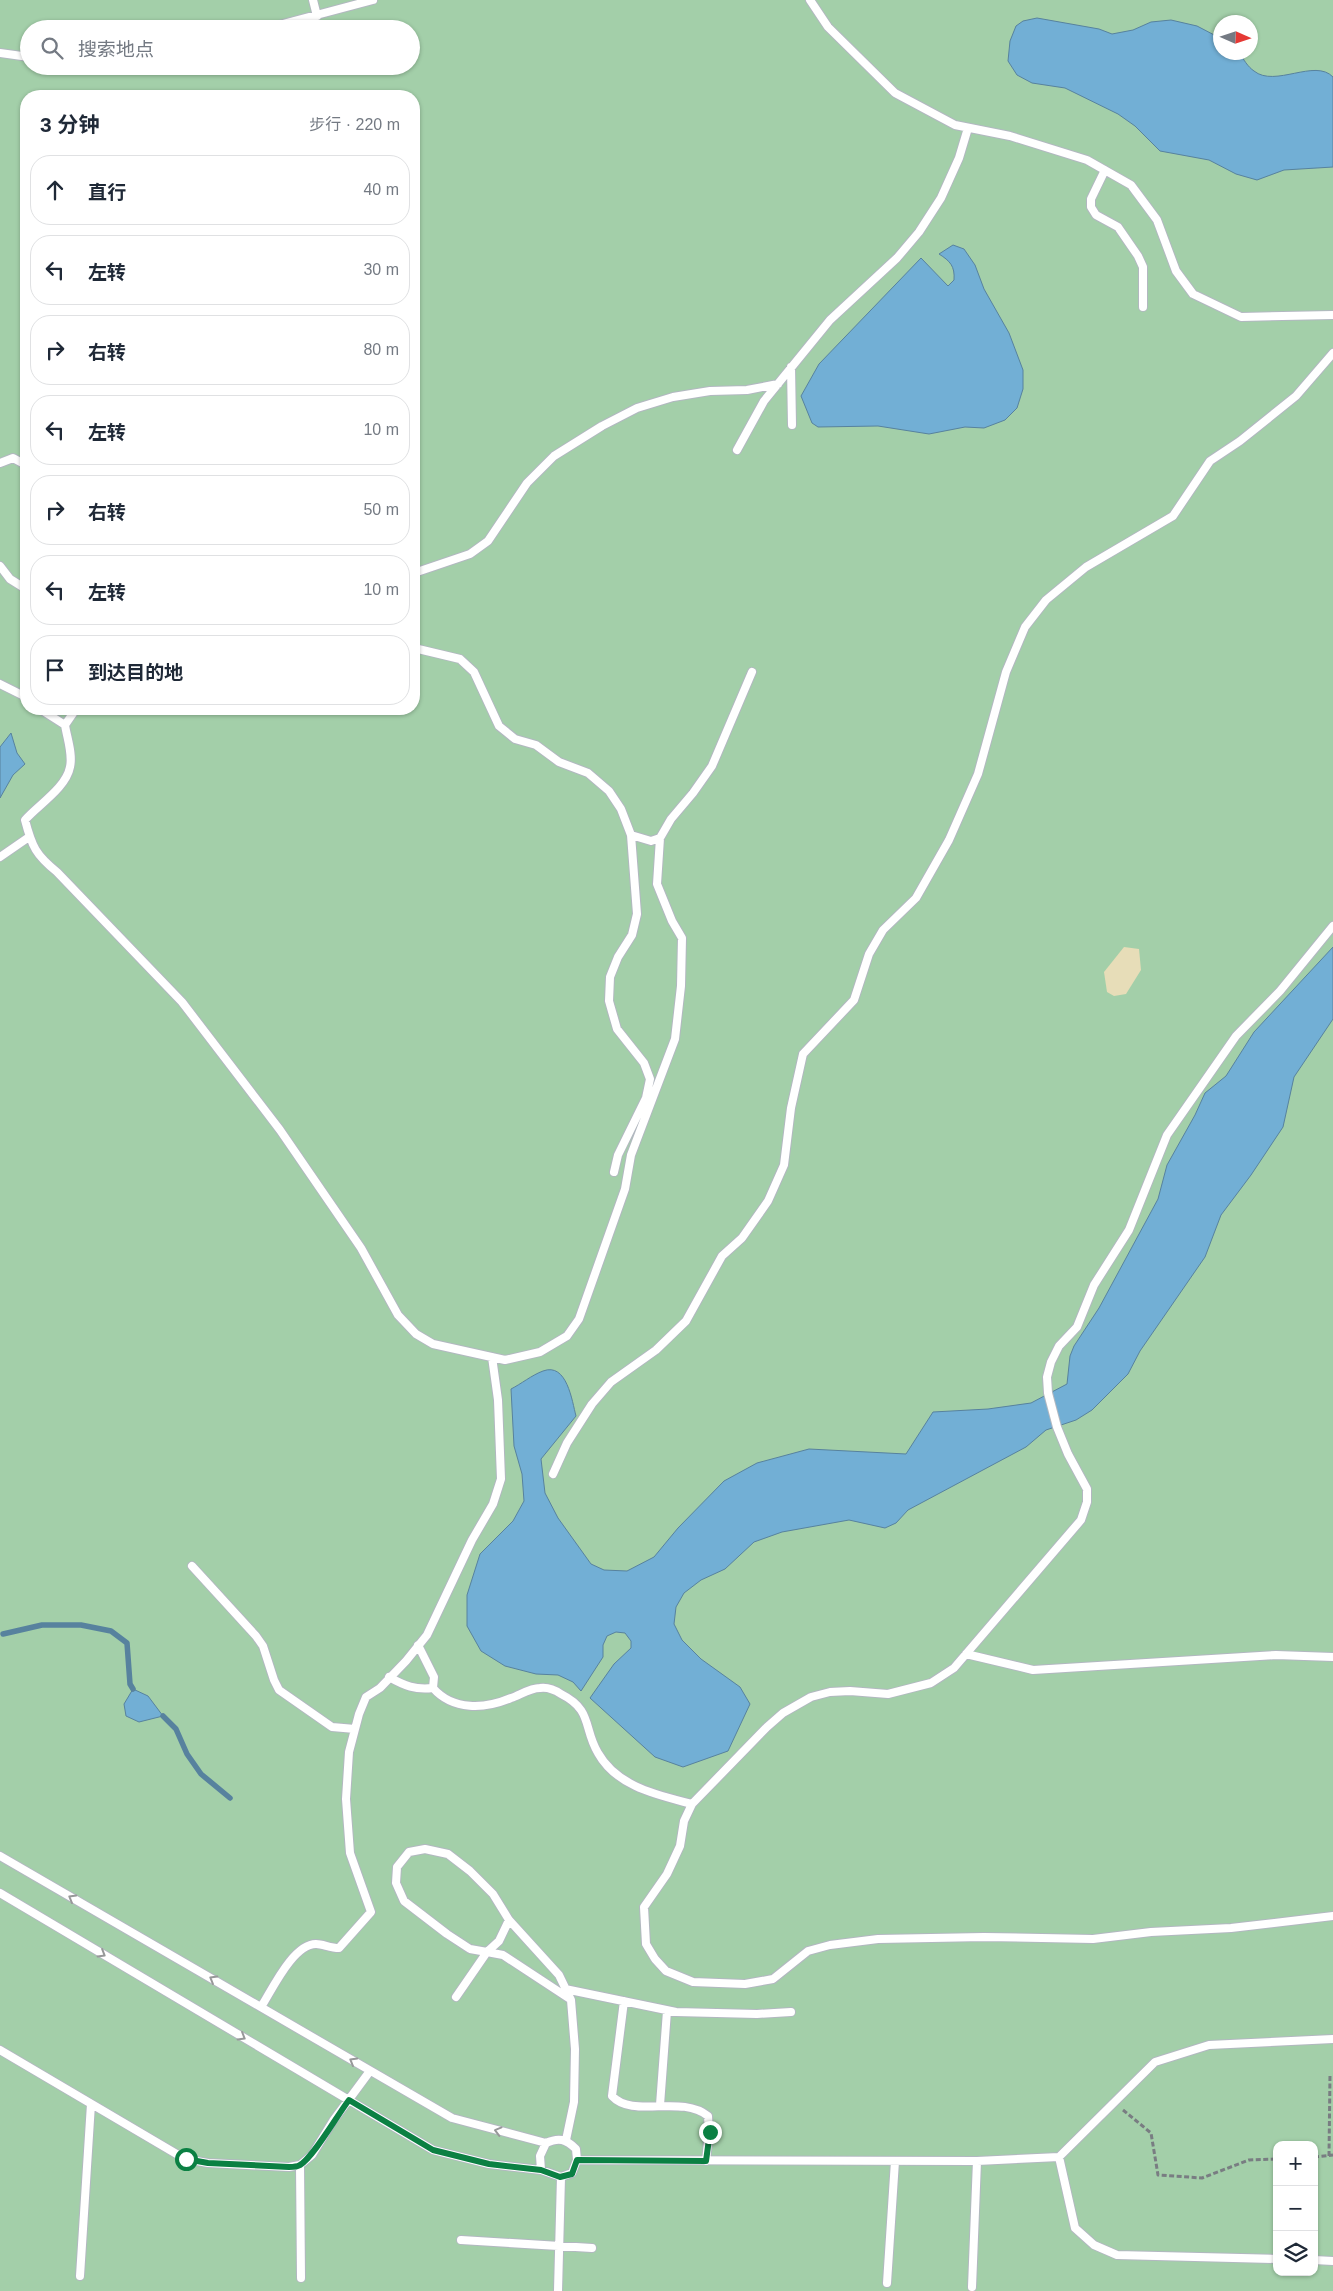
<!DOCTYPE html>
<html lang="zh">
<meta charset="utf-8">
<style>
:root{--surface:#fff;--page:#f2f2f3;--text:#1f2937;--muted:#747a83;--line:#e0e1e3}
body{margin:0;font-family:Arial,"Noto Sans SC",sans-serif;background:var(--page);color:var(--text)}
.controls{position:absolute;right:15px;bottom:15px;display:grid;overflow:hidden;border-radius:10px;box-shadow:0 1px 4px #0004}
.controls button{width:45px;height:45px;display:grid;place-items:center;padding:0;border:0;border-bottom:1px solid var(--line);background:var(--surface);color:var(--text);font:25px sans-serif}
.compass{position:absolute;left:1213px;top:15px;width:45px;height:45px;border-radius:50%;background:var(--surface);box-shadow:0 1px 4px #0004;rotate:93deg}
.stop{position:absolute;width:15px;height:15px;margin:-11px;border:4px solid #0b8043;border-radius:50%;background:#fff}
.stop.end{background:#0b8043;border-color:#fff;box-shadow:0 1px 5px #0008}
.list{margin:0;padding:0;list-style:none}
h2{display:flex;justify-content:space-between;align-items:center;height:65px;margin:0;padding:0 20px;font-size:21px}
h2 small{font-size:16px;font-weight:400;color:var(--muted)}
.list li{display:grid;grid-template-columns:32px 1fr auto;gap:15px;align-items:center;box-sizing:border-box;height:70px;margin:0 10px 10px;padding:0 10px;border:1px solid var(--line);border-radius:20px}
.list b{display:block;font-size:19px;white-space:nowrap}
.list em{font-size:16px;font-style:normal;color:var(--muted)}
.icon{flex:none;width:28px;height:28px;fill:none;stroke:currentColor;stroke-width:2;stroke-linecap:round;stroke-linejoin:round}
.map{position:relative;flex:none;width:1333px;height:2291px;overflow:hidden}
.search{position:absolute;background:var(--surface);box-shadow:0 1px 4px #0004;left:20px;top:20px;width:400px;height:55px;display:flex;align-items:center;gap:12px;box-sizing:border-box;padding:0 18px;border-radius:28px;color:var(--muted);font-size:19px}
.panel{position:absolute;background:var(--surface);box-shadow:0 1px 4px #0004;left:20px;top:90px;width:400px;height:625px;border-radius:20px}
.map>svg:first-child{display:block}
.green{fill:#a3cfa9;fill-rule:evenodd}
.sand{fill:#e7ddb8}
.water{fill:#72afd5;stroke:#57829e}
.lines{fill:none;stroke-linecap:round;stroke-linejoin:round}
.stream{stroke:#57829e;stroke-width:5.5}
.service-casing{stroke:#b2b8c0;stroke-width:10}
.path{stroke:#797d82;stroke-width:3;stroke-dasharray:5 2.5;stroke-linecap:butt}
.service{stroke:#fff;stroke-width:8}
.oneway{stroke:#979899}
.route{stroke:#0b8043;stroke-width:6}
</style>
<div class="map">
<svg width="1333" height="2291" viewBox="0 0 1333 2291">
<rect width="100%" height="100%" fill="#e1e7ef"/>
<path class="green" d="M0,0H1333V2291H0ZM1220,22H1250V52H1220ZM29,29H411V66H29ZM26,96H414V709H26ZM1277,2145H1314V2272H1277Z"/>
<path class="sand" d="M1124,947L1139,949L1141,970L1126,994L1114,996L1107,992L1104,972Z"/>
<path class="water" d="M1037,18L1099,29L1112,34L1133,30L1151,22L1171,20L1197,26L1220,38V52L1240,53C1243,59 1248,67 1254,71C1275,88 1315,58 1333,77V167L1284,170L1257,180L1236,174L1209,160L1160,151L1135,126L1118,114L1065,88L1032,83L1017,75L1008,61L1010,41L1016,26L1023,21Z
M953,245L964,249L975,265L984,289L1009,333L1023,370V389L1017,408L1005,420L984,428L965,427L929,434L878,426L818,427L812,423L801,396L819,364L921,258L948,286L954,280C955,266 950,261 939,254Z
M11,733L17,753L25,764L13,775L0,798V747Z
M1333,947V1019L1294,1077L1283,1127L1251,1175L1221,1215L1205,1257L1140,1351L1128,1374L1092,1410L1076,1420L1046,1430L1026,1447L908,1510L896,1523L885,1528L849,1520L782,1532L754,1542L725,1569L701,1580L684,1593L676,1607L674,1624L682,1640L701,1659L740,1687L750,1704L728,1751L683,1767L655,1757L590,1698L614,1664L631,1648V1641L625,1633L616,1632L607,1636L603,1645V1657L581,1691L573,1682L558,1675L536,1674L505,1666L481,1651L467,1626V1595L480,1554L513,1521L524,1501L522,1474L514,1446L511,1389C521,1384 532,1375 543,1371C567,1362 572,1401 576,1416L541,1459L545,1493L558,1518L591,1564L604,1570L627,1571L654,1557L678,1528L724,1481L757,1463L809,1449L906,1454L933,1412L988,1409L1031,1403L1067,1384L1070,1356L1074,1346L1099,1308L1158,1199L1167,1165L1195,1115L1205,1093L1226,1076L1254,1032Z
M133,1689L148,1696L163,1716L139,1722L126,1716L124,1704Z"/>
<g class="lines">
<path class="stream" d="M3,1634L42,1625H81L111,1631L127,1643L130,1684L133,1689
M163,1716L176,1729L187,1754L201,1774L230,1798"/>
<g class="service-casing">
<path id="service" d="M313,0L317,16
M810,0L828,27L895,93L955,125L1010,136L1087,160L1131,185L1157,220L1176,271L1193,294L1241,317L1333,315
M264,29L373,0
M0,53L29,57
M1105,170L1091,199V207L1096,215L1118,227L1138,256L1143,267V307
M791,367L792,425
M737,450L764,401L830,320L897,258L919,232L941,198L959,158L968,128
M0,463L13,458L26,465
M0,566L10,579L26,589
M414,573L470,554L488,541L527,483L554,456L602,426L637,408L673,397L710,391L747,390L778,384
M414,648L460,659L474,672L499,726L515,739L536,745L559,762L588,773L609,791L621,809L631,835L637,914L632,935L618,957L610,977L609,1001L617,1029L644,1063L650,1079L646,1098L618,1155L614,1172
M0,684L26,697
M40,709L65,725
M76,709L65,725C67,738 73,754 70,767C66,788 38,805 25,820C32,847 36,855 57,872L182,1002L280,1130L361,1248L398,1315L416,1334L433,1344L505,1360L540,1352L567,1336L579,1319L625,1189L631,1155L675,1039L681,986L682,938L672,921L657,884L660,838L671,819L693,793L712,766L752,672
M631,835L651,841L660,838
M0,857L29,837
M1333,926L1280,991L1236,1036L1167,1135L1129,1230L1094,1285L1077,1327L1059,1346L1051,1362L1047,1377L1048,1393L1057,1427L1068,1454L1087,1489V1502L1081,1520L954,1668L931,1683L888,1694L850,1691L830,1692L811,1697L783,1713L767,1727L692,1804L684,1821L680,1846L667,1874L644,1907L646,1944L655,1959L666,1971L693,1982L745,1984L773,1979L808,1951L830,1945L878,1939L984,1937L1093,1939L1151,1932L1231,1928L1333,1916
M553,1474L567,1443L592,1404L611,1382L656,1350L686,1321L722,1256L742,1238L768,1201L784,1165L791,1108L803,1054L854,1000L869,954L883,930L916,898L949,840L978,774L1006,672L1025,627L1046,600L1086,567L1173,516L1210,461L1240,441L1296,396L1333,353
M192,1566L256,1636L263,1646L274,1680L279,1690L332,1727L355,1729
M418,1645L434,1677L433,1688C453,1711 485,1709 511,1698C520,1695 530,1688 540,1688C547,1687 555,1690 561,1694C593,1710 583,1728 598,1753C617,1787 658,1795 692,1804
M966,1654L1033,1670L1276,1655L1333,1657
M389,1677C405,1686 415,1690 433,1688
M0,1856L452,2118L546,2143C559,2137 566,2139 576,2149L577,2160L572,2173L561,2177L541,2170L540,2156L546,2143
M0,1893L433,2150L489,2164L541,2170
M509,1920L499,1941L487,1952L470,1949L447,1934L404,1901L396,1883L397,1867L409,1852L425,1849L448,1854L470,1871L493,1894L509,1920L559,1975L571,2000L575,2049L574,2102L566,2140
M565,1989L676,2012L757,2014L791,2012
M456,1997L487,1952L503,1955L570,1999
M624,2001L612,2096C633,2119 681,2094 708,2116L709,2132L706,2161
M261,2007C272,1990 293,1944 316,1944C323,1944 330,1948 339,1948L371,1912L350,1853L346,1799L349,1752L359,1714L366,1697L380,1688L406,1661L427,1635L472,1540L493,1504L501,1479L498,1400L492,1357
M0,2050L185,2159L208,2163L289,2167L300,2165L312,2155L333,2121L370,2071
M660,2105L667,2011
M1059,2157L1075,2228L1094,2245L1117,2255L1277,2259
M577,2160L977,2161L1059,2157L1155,2062L1209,2045L1333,2039
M300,2165L301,2278
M461,2240L592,2248
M1314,2260L1333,2261
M80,2276L91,2104
M887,2283L895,2161
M972,2287L977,2161
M558,2291L561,2177"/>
</g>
<path class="path" d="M1123,2110L1151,2133L1158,2175L1202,2178L1249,2160L1277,2159
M1329,2156L1330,2074
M1314,2157L1333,2155"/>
<use href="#service" class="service"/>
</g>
<defs><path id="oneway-chevron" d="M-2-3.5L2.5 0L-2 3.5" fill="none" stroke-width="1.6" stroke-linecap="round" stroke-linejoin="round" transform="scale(1.25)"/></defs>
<g class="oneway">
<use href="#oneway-chevron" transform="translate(72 1898) rotate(-150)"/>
<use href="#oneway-chevron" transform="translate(102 1954) rotate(31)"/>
<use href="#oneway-chevron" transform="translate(213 1979) rotate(-150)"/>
<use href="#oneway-chevron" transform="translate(242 2037) rotate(31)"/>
<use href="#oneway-chevron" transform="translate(353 2061) rotate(-150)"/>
<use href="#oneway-chevron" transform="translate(498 2131) rotate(-165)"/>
</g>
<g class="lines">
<path class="route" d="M186,2159L208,2163L289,2167C292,2167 297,2167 300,2165C313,2158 338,2114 349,2100L433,2150L489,2164L541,2170L560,2177L572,2174L577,2160L706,2161L710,2132"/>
</g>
</svg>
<div class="controls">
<button>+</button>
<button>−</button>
<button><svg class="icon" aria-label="layers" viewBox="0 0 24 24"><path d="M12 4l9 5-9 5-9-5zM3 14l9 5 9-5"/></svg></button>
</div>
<svg class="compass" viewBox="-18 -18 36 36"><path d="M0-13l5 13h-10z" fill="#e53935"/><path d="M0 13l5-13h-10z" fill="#747a83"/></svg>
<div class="stop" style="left:186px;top:2159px"></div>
<div class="stop end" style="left:710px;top:2132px"></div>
<div class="search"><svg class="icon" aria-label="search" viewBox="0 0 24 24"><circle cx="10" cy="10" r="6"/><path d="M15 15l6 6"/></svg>搜索地点</div>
<section class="panel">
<h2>3 分钟<small>步行 · 220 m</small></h2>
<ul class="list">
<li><svg class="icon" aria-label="ahead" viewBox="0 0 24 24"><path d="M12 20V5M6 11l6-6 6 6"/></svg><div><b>直行</b></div><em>40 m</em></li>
<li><svg class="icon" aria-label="left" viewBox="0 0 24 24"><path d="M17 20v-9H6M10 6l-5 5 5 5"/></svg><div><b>左转</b></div><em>30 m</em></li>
<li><svg class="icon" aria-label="right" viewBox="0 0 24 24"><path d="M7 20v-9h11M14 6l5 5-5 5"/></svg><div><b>右转</b></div><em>80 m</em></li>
<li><svg class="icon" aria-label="left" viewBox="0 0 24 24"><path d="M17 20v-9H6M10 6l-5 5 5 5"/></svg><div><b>左转</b></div><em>10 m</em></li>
<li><svg class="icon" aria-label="right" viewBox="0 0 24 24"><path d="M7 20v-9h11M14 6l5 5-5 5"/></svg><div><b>右转</b></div><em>50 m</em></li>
<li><svg class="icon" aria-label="left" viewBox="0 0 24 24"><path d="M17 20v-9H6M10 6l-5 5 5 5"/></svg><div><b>左转</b></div><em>10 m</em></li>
<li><svg class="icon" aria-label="arrive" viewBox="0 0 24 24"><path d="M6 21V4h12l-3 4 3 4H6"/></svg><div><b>到达目的地</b></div></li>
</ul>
</section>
</div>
